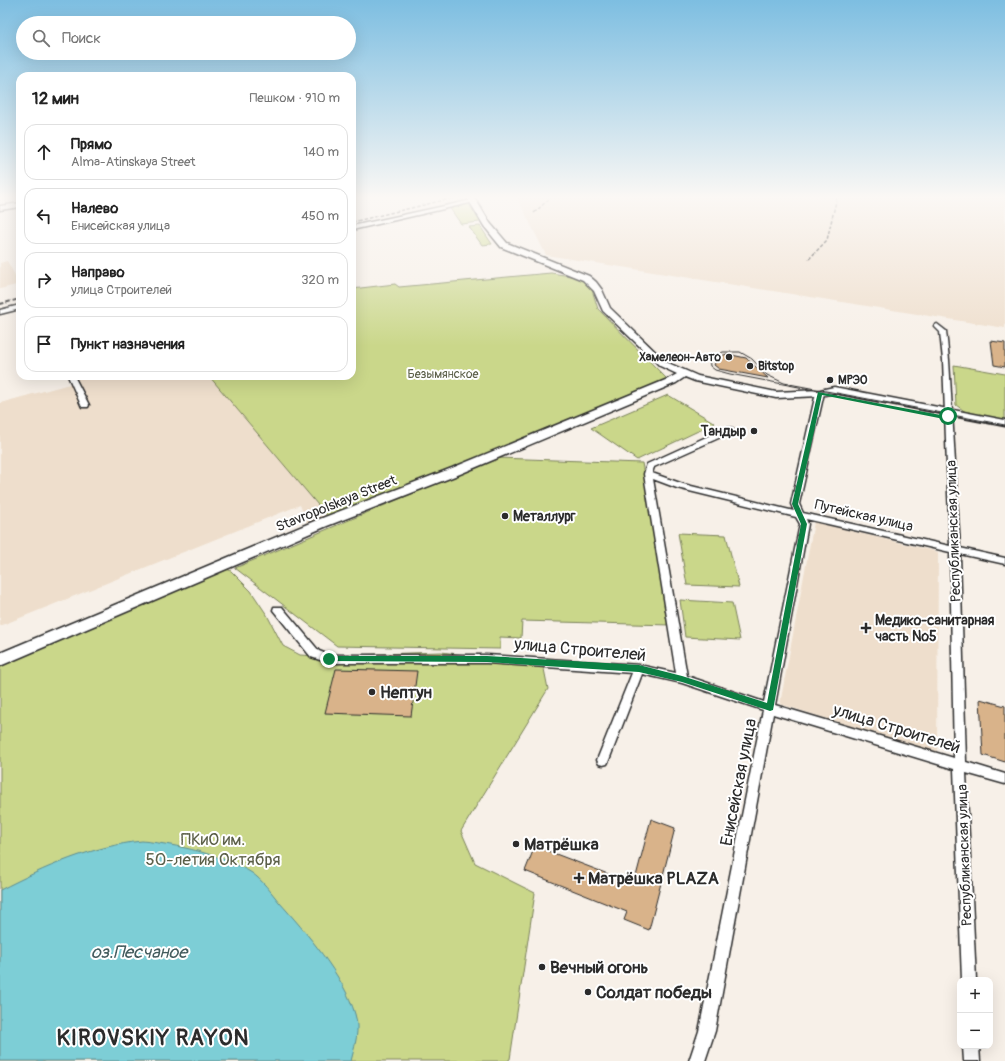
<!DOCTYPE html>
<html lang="ru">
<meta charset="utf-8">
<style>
:root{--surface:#fff;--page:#f6f6f6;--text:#222;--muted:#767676;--line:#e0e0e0}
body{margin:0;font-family:Pangolin,sans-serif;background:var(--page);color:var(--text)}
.controls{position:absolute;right:12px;bottom:12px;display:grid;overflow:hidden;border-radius:8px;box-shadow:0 4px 16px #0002}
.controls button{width:36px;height:36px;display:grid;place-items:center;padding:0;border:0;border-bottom:1px solid var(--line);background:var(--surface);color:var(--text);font:20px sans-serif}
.stop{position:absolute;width:12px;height:12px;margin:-9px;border:3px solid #0b8043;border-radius:50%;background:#fff}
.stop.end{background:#0b8043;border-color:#fff;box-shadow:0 1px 4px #0008}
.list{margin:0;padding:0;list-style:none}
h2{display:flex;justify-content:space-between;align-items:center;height:52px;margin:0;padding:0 16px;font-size:17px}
h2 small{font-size:13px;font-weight:400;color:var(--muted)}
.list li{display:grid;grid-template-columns:26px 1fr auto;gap:12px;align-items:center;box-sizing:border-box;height:56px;margin:0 8px 8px;padding:0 8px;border:1px solid var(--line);border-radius:12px}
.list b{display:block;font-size:15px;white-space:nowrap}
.list p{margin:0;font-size:13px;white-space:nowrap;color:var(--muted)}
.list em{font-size:13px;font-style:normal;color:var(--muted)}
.icon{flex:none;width:22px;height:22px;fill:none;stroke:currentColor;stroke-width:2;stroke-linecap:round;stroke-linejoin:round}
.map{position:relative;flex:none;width:1005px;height:1061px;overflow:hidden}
.search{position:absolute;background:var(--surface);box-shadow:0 4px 16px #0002;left:16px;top:16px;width:340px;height:44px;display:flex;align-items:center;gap:10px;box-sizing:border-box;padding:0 14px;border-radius:22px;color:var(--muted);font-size:15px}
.panel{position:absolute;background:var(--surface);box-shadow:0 4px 16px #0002;left:16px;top:72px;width:340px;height:308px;border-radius:12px}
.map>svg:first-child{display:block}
.built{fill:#eedecc}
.green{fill:#cad78a;stroke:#7a815a}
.water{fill:#7dced6;stroke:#5c8d92}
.building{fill:#d9b38a;stroke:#2b2b2b}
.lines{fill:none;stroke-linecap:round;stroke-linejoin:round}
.street-casing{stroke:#2b2b2b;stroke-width:3}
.secondary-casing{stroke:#2b2b2b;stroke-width:3}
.street{fill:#fff;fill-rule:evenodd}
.secondary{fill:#fff;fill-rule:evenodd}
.tram{stroke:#2b2b2b;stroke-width:1}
.rail-far1{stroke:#2b2b2b;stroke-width:1.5;stroke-dasharray:3.5 2;stroke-linecap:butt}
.rail{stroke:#2b2b2b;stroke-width:2;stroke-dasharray:4.5 2;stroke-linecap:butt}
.route{fill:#0b8043}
.poi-dot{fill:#2b2b2b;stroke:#fff;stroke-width:1.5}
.labels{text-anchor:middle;stroke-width:4;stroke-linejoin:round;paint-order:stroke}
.far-poi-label{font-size:12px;font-weight:bold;fill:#2b2b2b;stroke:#fff;text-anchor:start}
.far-park-label{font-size:12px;fill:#5b5f48;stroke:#fff}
.poi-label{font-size:14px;font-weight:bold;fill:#2b2b2b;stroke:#fff;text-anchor:start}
.street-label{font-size:14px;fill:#2b2b2b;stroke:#fff}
.near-street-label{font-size:17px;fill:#2b2b2b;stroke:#fff}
.near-poi-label{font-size:17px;font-weight:bold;fill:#2b2b2b;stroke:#fff;text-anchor:start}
.near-park-label{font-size:17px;fill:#5b5f48;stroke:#fff}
.near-water-label{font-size:18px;font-style:italic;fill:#445c5e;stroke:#fff}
.near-district-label{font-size:22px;font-weight:bold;letter-spacing:1px;fill:#2b2b2b;stroke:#fff}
</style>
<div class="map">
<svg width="1005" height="1061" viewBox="0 0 1005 1061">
<rect width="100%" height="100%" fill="#f7f0e8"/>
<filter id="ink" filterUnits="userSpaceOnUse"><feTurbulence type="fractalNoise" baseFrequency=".025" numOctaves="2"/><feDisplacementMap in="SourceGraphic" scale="8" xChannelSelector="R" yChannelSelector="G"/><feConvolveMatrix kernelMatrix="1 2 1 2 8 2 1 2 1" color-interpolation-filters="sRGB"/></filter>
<g filter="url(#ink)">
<path class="built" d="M517,197H1005V328L546,255Z
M7,261L20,284L0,289V263Z
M74,376H209L329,518L308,526L300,505L0,626V403L77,382Z
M814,522L938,552L937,753L780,704Z"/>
<path class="green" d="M464,204H469L480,222L461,224L449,207Z
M480,226L492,244L482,245L469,227Z
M551,273L577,277L588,284L592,290L598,309L669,381L329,518L209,376H352V289L395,284L399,287Z
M954,365L1005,374V420L967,413L956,405Z
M668,395L715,423L637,460L591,428Z
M497,458L642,463L670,625L522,621L521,638L500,637V649L337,646L235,568Z
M678,533L726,535L739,587L687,585Z
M217,564L231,571L251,591L267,615L283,646L300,655L317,656L441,652L543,664L548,689L461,831L475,863L535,893L510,1059L507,1061H0V658Z
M680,600L732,603L740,640L685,637Z"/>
<path class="water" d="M142,841C175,844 224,855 252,873C262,880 271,892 279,902C305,931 344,976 355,1014C360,1030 355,1045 351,1061H0V890C45,867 92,846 142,841Z"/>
<path class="building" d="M991,341L1005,343V367L994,365Z
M727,354L746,358L768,378L719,369L714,365L718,357Z
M336,669L417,671L411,716L325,713Z
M980,699L1005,706V762L983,755Z
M651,819L675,828L649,930L624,920L627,912L525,871L535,846L634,884Z"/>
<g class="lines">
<g class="street-casing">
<path id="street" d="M472,200L474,201V202L352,230V226Z
M20,305V309L0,314V310Z
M937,324L946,331L949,360L960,548L1005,558V564L960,554L966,762L1005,774V784L966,773L976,980H962L954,769L773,714L715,1031L705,1061H689L699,1031L763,710L682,683L642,674L609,760L607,764L603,765L599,764L597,760L632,673L487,663H329L311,657L273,610L274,607H282L319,651L329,655H487L639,665L676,673L644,474L647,464L726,428H732L733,430L732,432L654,467L652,473L683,484L794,511L791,504L816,393L817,391H823L824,393L799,504L803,513L950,546L943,360L940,332L934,326ZM653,479L677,488L796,517L800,524L764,702L687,676ZM806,519L950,552L954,758L775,705L808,524Z
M68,376H74L89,405L88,407H82L81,405Z
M963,1046H979L980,1061H964Z"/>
</g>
<g class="secondary-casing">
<path id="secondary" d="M467,197H474L490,223L507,243L589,276L596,282L602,290L610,308L666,362L698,376L776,392L820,390L834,387L1005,420V426L834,393L820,396L776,398L695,381L685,377L676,383L460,474L327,526L0,666V653L317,520L452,468L668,379L677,374L660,366L603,311L594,291L583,280L501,247L484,226Z
M20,203V207L0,210V206Z"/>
</g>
<use href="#street" class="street"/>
<use href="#secondary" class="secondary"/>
<path class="tram" d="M1005,425L784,383L767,375L752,359L740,352H723L709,359L710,366L715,370L730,374L1005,426"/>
<path class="rail-far1" d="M534,213L551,197
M352,222L457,197
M809,259L827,240L837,197"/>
<path class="rail" d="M0,304L20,299"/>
</g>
</g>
<linearGradient id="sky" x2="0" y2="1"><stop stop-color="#7dbee1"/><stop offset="0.57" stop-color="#fbf8f5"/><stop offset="1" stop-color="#fbf8f5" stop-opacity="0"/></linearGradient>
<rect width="1005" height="346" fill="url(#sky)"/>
<path class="route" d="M818,392L946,416L948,414L950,415L951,418L949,420L822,395L798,504L807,524L773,710L770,711L682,682L639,672L487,662L326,661L325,659L329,656H487L639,665L682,676L767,703L801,524L792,504Z"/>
<g class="poi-dot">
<circle cx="729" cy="357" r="4"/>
<circle cx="750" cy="366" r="4"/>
<circle cx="830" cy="380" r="4"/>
<circle cx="754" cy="431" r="4"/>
<circle cx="505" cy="516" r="4"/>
<path d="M864 622h4v4h4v4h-4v4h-4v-4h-4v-4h4z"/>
<circle cx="372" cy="692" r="4"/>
<circle cx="516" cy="844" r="4"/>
<path d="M577 872h4v4h4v4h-4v4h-4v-4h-4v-4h4z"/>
<circle cx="542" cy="967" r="4"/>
<circle cx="588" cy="992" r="4"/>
</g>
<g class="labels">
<g class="far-poi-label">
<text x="721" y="361" text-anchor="end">Хамелеон-Авто</text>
<text x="758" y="370">Bitstop</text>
<text x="838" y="384">МРЭО</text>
</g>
<g class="far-park-label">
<text x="443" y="378">Безымянское</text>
</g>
<g class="poi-label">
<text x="746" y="436" text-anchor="end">Тандыр</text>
<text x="513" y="521">Металлург</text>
<text x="875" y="625">Медико-санитарная<tspan x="875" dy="16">часть №5</tspan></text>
</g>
<g class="street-label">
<text transform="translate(336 503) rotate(-22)" y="5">Stavropolskaya Street</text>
<text transform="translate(864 515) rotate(13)" y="5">Путейская улица</text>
<text transform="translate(953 531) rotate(-92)" y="5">Республиканская улица</text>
<text transform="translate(964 855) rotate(-92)" y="5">Республиканская улица</text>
</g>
<g class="near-street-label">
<text transform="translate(580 649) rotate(5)" y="6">улица Строителей</text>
<text transform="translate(897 728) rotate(17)" y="6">улица Строителей</text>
<text transform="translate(738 782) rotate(-79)" y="6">Енисейская улица</text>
</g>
<g class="near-poi-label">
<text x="380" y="698">Нептун</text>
<text x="524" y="850">Матрёшка</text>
<text x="588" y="884">Матрёшка PLAZA</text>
<text x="550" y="973">Вечный огонь</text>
<text x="596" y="998">Солдат победы</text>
</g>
<g class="near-park-label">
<text x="213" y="845">ПКиО им.<tspan x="213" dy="20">50-летия Октября</tspan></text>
</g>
<g class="near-water-label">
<text x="139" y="958">оз.Песчаное</text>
</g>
<g class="near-district-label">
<text x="153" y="1045">KIROVSKIY RAYON</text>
</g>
</g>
</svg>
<div class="controls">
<button>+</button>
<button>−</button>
</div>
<div class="stop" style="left:948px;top:416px"></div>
<div class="stop end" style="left:329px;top:659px"></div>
<div class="search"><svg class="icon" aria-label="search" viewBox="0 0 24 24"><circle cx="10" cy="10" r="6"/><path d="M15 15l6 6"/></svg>Поиск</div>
<section class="panel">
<h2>12 мин<small>Пешком · 910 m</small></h2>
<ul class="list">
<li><svg class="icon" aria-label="ahead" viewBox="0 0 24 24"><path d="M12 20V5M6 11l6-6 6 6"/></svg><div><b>Прямо</b><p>Alma-Atinskaya Street</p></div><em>140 m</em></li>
<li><svg class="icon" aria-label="left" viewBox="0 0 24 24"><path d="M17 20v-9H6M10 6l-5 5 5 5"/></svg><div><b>Налево</b><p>Енисейская улица</p></div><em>450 m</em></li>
<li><svg class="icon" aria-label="right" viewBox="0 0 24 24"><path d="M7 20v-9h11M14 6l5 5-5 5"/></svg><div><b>Направо</b><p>улица Строителей</p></div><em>320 m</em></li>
<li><svg class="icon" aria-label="arrive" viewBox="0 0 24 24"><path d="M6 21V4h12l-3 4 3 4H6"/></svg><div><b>Пункт назначения</b></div></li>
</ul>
</section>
</div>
